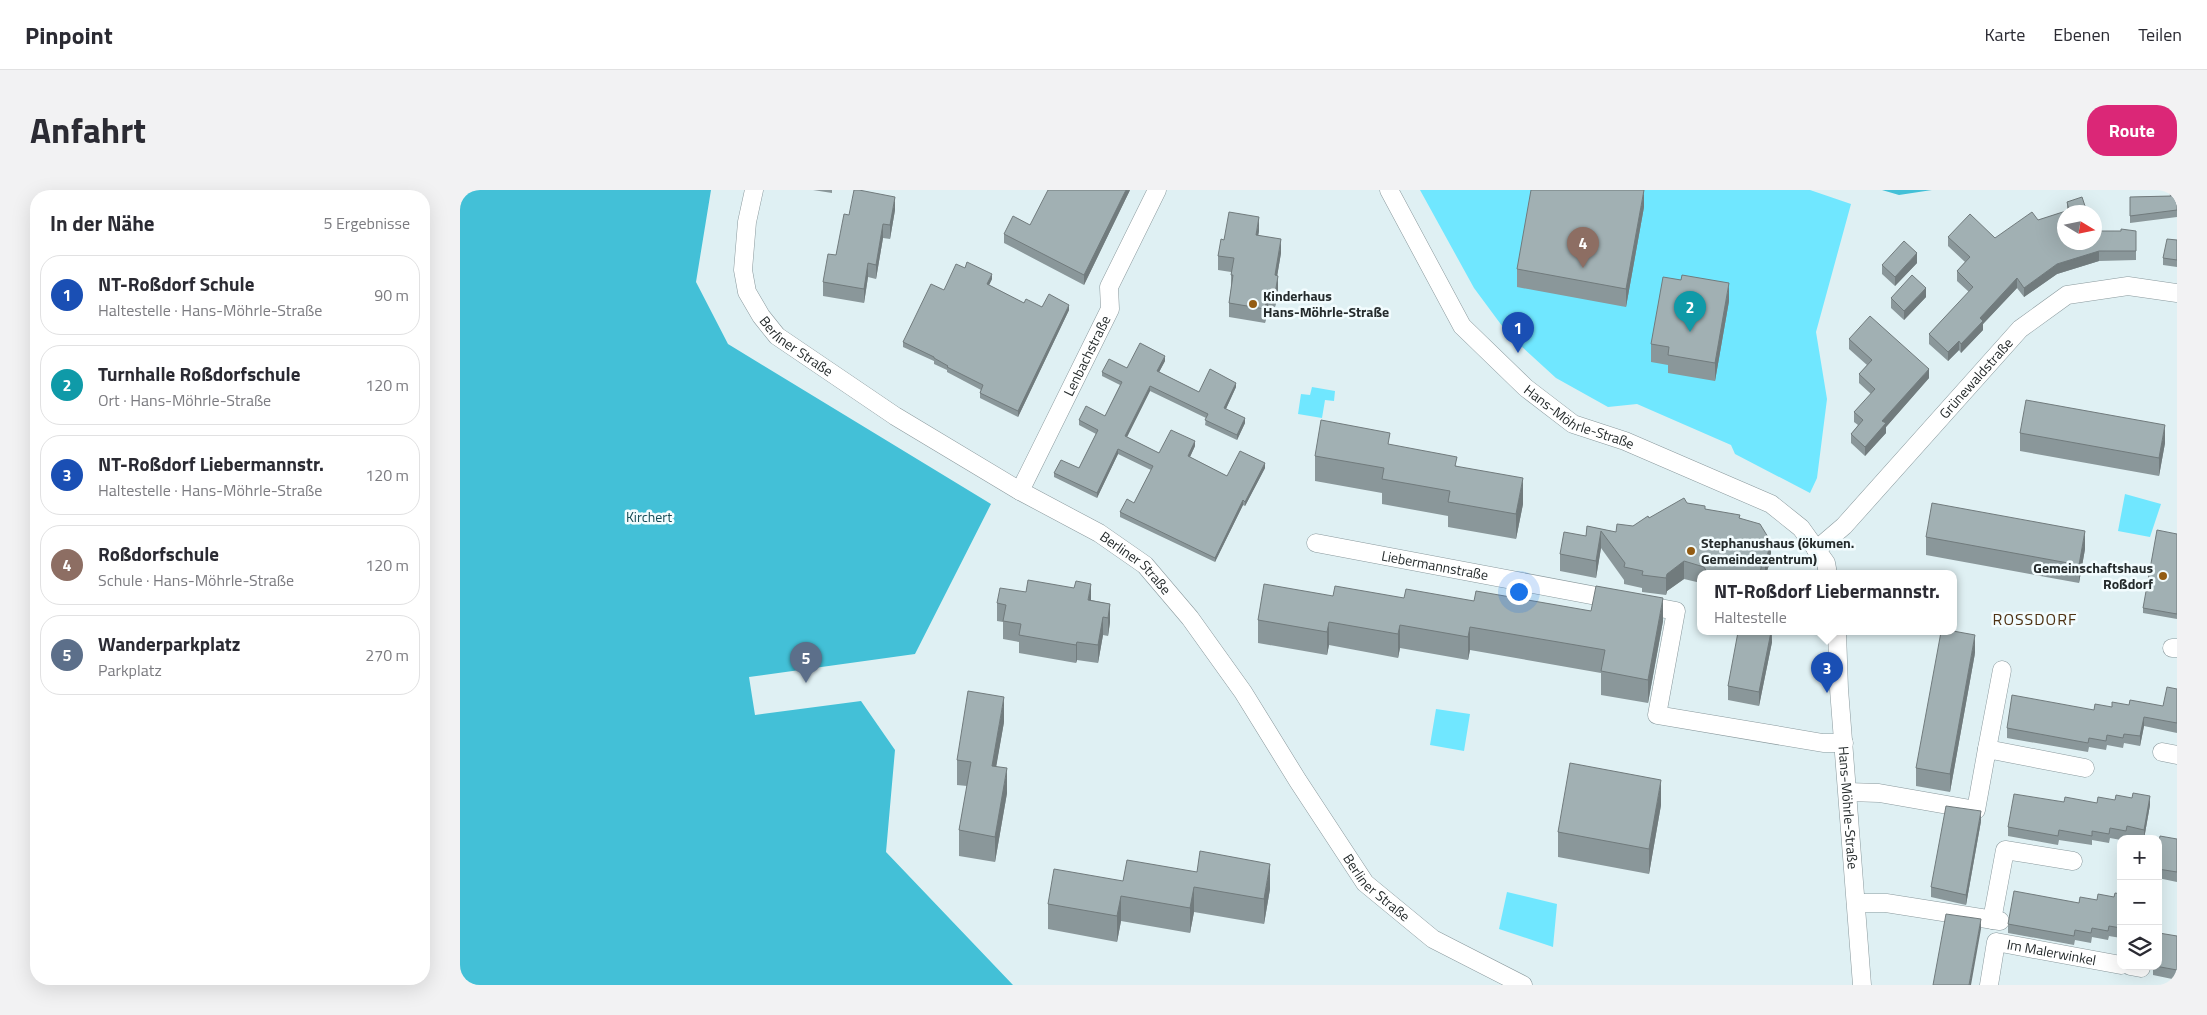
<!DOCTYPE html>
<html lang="de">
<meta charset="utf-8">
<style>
:root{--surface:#fff;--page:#f2f2f3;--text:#2b2b33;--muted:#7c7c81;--line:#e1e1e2;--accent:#db2777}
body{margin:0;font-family:"Titillium Web",sans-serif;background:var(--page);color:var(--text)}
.controls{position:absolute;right:15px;bottom:15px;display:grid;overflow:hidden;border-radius:10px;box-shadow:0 5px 20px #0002}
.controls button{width:45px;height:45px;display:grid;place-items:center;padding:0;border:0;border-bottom:1px solid var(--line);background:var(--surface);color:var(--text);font:25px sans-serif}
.compass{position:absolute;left:1597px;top:15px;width:45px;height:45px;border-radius:50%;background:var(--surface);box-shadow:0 5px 20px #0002;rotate:100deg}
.you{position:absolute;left:1058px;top:401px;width:18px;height:18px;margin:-12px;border:4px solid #fff;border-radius:50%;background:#1a73e8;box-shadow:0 0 0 8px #1a73e833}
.badge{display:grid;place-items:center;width:32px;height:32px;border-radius:50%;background:var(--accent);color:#fff;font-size:16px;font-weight:700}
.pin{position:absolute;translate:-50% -41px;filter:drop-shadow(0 1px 2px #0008)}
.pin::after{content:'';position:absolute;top:26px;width:18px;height:15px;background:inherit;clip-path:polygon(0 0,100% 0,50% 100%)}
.popup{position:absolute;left:1237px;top:380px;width:260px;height:65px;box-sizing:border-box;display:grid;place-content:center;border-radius:10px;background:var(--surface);filter:drop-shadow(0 1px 4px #0005);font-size:16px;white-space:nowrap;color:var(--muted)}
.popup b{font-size:19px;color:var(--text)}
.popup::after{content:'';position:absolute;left:50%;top:100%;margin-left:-10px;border:10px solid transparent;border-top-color:var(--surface)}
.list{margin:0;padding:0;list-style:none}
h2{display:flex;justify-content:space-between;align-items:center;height:65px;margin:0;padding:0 20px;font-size:21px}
h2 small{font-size:16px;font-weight:400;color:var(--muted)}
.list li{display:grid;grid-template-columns:32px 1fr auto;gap:15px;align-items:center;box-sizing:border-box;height:80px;margin:0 10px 10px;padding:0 10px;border:1px solid var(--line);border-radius:20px}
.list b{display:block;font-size:19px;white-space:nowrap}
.list p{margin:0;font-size:16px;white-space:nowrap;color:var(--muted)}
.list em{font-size:16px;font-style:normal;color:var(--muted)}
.icon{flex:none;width:28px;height:28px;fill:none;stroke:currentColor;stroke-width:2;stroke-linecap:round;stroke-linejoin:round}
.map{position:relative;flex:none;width:1717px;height:795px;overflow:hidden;border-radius:20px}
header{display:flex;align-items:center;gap:30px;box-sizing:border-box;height:70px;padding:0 25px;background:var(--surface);border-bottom:1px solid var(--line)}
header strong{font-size:24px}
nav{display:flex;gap:28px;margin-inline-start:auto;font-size:18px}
.intro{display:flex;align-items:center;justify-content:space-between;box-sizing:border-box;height:120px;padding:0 30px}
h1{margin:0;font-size:35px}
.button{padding:12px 22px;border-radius:20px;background:var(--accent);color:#fff;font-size:18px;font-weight:700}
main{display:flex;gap:30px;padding:0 30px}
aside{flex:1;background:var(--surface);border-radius:20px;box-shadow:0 5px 20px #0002}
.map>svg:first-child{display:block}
.green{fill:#70e7ff}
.forest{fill:#43c0d7}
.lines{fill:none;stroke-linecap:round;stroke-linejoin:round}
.street-casing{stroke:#8a999d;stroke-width:19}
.street{stroke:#fff;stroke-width:18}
.wall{fill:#8a979a}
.shaded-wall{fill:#717b7d}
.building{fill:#a1b0b3;stroke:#717b7d}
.poi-dot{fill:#935c13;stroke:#f2fcfe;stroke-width:2}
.labels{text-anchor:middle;stroke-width:5;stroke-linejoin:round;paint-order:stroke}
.poi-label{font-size:14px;font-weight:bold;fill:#252b2c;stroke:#f2fcfe;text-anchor:start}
.street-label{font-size:14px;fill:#252b2c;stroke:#f2fcfe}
.park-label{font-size:14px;fill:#144a54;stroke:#f2fcfe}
.quarter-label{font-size:16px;letter-spacing:1px;fill:#4e3213;stroke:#f2fcfe}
</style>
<header>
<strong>Pinpoint</strong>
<nav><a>Karte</a><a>Ebenen</a><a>Teilen</a></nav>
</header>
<div class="intro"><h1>Anfahrt</h1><a class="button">Route</a></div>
<main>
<aside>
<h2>In der Nähe<small>5 Ergebnisse</small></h2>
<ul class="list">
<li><span class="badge" style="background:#1a4fb4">1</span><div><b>NT-Roßdorf Schule</b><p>Haltestelle · Hans-Möhrle-Straße</p></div><em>90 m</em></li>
<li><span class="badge" style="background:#0f9aa8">2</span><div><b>Turnhalle Roßdorfschule</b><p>Ort · Hans-Möhrle-Straße</p></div><em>120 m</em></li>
<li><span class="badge" style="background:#1a4fb4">3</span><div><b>NT-Roßdorf Liebermannstr.</b><p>Haltestelle · Hans-Möhrle-Straße</p></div><em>120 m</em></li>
<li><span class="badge" style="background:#8d6e63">4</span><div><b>Roßdorfschule</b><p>Schule · Hans-Möhrle-Straße</p></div><em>120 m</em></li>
<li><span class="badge" style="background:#5c6f8a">5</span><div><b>Wanderparkplatz</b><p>Parkplatz</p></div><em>270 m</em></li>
</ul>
</aside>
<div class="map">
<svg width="1717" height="795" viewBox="0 0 1717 795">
<rect width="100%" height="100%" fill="#dff0f3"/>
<path class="green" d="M960,0H1350L1391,14L1356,142L1367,209L1357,288L1350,303L1275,264L1271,255L1177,214L1148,217L1096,188L1048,144L1014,98Z
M852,197L875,201L874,211L865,210L862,228L838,224L841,204L850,205Z
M1665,304L1701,314L1690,347L1658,341Z
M976,519L1010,524L1004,561L970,555Z
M1047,702L1097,714L1093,757L1039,739Z"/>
<path class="forest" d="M0,0H251L236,92L268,154L531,314L455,464L289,487L295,525L401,511L435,560L426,662L553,795H0Z
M1422,0H1472L1439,5Z"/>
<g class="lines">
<g class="street-casing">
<g id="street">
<path id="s1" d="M294,0L287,32L283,80L287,102L301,126L317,146L435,226L560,301L639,343L685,375L730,428L783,502L838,591L905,693L973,749L1063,795"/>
<path id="s2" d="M929,0L1002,136L1066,198L1113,234L1165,251L1311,314L1341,338L1366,373L1368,384"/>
<path id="s3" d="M560,301L650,119L649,97L697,0"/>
<path id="s4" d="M856,353L1216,421L1197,525L1363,553H1384"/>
<path id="s5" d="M1356,360L1384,336L1560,139L1607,105L1668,96L1717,103"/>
<path id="s6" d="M1377,442L1379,499L1402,795"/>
<path d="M1712,458H1717"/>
<path d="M1527,559L1542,480"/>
<path d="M1702,562L1717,565"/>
<path d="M1388,602L1419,603L1516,620L1527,559L1625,578"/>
<path d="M1396,713H1426L1540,731"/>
<path d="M1532,730L1545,660L1613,671"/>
<path d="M1670,776L1681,778"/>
<path id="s7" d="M1529,795L1536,752L1661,775"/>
</g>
</g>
<use href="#street" class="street"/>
</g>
<path class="wall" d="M353,0H372V3Z
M670,0L624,95L544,53V44Z
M1709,0H1717V27L1670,33V7L1710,6Z
M1607,12L1627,22H1604V52L1676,41V70L1639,71L1597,84L1564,107L1557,98L1523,134V140L1501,163L1499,160L1488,171L1469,154V144L1509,102L1497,91V81L1505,72L1488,56V47L1535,48L1578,30L1607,21Z
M1184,17L1166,117L1057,97V79Z
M435,20L430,49L423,48L416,89L408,87L404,113L363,106V92L376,65L389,25Z
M799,41L798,45L821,63L817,86L818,100L815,117L808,116L805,133L769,127V113L771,99V82L758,80V66L764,50Z
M1717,50V77L1703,75V68Z
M1457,73L1435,96L1422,84V75Z
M532,89L529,95L564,113L582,117L609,120L558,227L520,208V203L521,200L487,182V180L474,174V171L443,157V152L484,100Z
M1466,107L1444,130L1431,118V108Z
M1269,111L1255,191L1208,183V175L1191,172V154Z
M1389,149L1469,188L1426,237V243L1405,266L1391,253V244L1398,235L1394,232V222L1411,204L1399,193V184L1407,175L1389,159Z
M705,171L699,182L739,202L776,197L766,219L785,233L777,250L745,235L746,228L690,201L667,247L699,263L735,256L730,267L767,286L805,278L785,316L783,315L755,372L660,327V322L674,313L691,280L658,264L637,308L594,287V283L619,278L636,244L619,235V230L645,226L660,195L642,186V182Z
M1560,243L1705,253L1699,286L1560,261Z
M930,255L997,276L1063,314L1056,349L988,337V326L922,314V303L855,291V266Z
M1245,319L1280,328L1311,369L1306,384H1241V393L1224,389L1207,401L1206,405L1182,402V398L1164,394V390L1141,358L1136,388L1100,381V364L1126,346L1127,336L1156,342L1173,336L1189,328Z
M1717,344V429L1683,423V418Z
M1466,347L1625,359L1619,393L1466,365Z
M566,402L631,410L650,414V432L648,446L643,445L638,473L617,470L616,473L559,463V452L543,449V432L537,431V413Z
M873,406L1014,411L1131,421L1203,431L1188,513L1141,505V483L1010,460L1008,470L940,458L938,468L869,455L867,465L798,453V430Z
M1312,442V452L1299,516L1268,510V496Z
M1515,463L1490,602L1456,596V578Z
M1717,499V543L1684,536L1680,556L1664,553L1663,558L1647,555L1646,560L1629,557L1628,562L1547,548V538L1634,520L1669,515L1703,516Z
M544,532L536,576L547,603L535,672L499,666V640L507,596L497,595V570Z
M1604,612L1637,613L1690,615L1684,649L1667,646V649H1661V650L1650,648L1649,653L1632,650V655L1599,650L1598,655L1548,646V637Z
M1201,615L1189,684L1098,667V642Z
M1521,631L1506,715L1471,707V697Z
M1717,649V692L1698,688V656Z
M663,691L810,699L804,734L734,722L730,743L661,731L657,752L588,739V714Z
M1661,704V748L1649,746L1648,750L1632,747L1631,753L1615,750L1614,755L1548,743V734L1619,713L1654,707Z
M1717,746V790L1693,785V776Z"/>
<path class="shaded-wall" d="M666,0H670L624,95V85Z
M1184,0V17L1166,117V99Z
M435,7V20L430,49V35Z
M799,27V41L796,58V45Z
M423,34V48L416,89V75Z
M821,49V63L815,99V85Z
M1639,61V71L1597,84L1564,107V98L1597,74Z
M1457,63V73L1435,96V87Z
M408,73V87L404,113V99Z
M532,84V89L527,99V94Z
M818,86V100L815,117V104Z
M1557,88V98L1523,134V140L1501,163V154L1520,128Z
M1269,93V111L1255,191V173Z
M1466,98V107L1444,130V121Z
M808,102V116L805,133V119Z
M609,115V120L558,227V221Z
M1499,151V160L1488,171V162Z
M705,166V171L697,186V181Z
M1469,179V188L1426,237V243L1405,266V257L1422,231Z
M776,193V197L764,223V218Z
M690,196V201L665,251V246Z
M785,228V233L777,250V245Z
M1705,235V253L1699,286V268Z
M735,251V256L728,271V266Z
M658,259V264L637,308V303Z
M805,273V278L785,316V312Z
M1063,288V314L1056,349V324Z
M783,310V315L755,372V368Z
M1141,341V358L1136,388V371Z
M1625,341V359L1619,393V375Z
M1311,352V369L1306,384H1305V373Z
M1224,371V389L1207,401L1206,405V388L1207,384Z
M631,394V412L628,410Z
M1203,408V431L1188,513V490Z
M650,414V432L648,446V428Z
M643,427V445L638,473V455Z
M869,432V455L867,465V442Z
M940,435V458L938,468V444Z
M1010,437V460L1008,470V447Z
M1311,442L1312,452L1299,516V502Z
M1515,445V463L1490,602V584Z
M617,452V470L616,473V455Z
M544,507V532L532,601V576Z
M1684,527V536L1680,556V546Z
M547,578V603L535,672V647Z
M1201,590V615L1189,684V659Z
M1690,606V615L1684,649V640Z
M1521,621V631L1506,715V705Z
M810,674V699L804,734V709Z
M734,697V722L730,743V718Z
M661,706V731L657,752V726Z
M1521,729V739L1511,795H1509Z"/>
<path class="building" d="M394,0H399L435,7L430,35L423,34L416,75L408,73L404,99L363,92L368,64L376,65L384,24L389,25Z
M588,0H666L624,85L544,44L553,26L570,35Z
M1071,0H1184L1166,99L1057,79Z
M1710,0H1717V20L1670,26V7L1711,6Z
M1622,7L1627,22H1604V52H1634V41H1661V39L1676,41V61H1639L1597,74L1564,98L1557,88L1520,128L1523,131L1501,154L1499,151L1488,162L1469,144L1513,97L1497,81L1510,67L1488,47L1510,24L1535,48L1572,22L1578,30L1609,20L1607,12Z
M769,22L799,27L796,45L821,49L815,85L818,86L815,104L808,102L805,119L769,113L773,85H771L774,68L758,66L761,49L764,50Z
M1707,49L1717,50V70L1703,68Z
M1444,51L1457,63L1435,87L1422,75Z
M507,72L532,84L527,94L564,113L566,109L582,117L589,104L609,115L558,221L520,203L523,195L487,177L488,176L474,168V167L443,152L471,94L484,100L496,74L505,78Z
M1222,85L1269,93L1255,173L1208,165L1209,157L1191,154L1203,87L1221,90Z
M1452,85L1466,98L1444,121L1431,108Z
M1410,126L1469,179L1422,231L1426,233L1405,257L1391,244L1403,230L1394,222L1415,199L1399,184L1412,170L1389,149Z
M680,153L705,166L697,181L739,202L750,179L776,193L764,218L785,228L777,245L745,230L748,224L690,196L665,246L699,263L711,240L735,251L728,266L767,286L780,261L805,273L785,312L783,310L755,368L660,322L667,309L674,313L693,276L658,259L637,303L594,283L601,270L619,278L638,240L619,230L626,216L645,226L662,192L642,182L649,169L667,178Z
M1566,210L1705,235L1699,268L1560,243Z
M861,230L930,243L928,254L997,267L995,276L1063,288L1056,324L988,312L990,301L922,289L924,278L855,266Z
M1224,308L1227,313L1245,316V319L1280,325L1279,328L1300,334L1311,352L1305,373L1302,372L1300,384H1248L1244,377L1224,371L1207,384L1206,388L1182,385L1183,381L1164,377L1165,373L1141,341L1136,371L1100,364L1104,342L1126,346L1127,336L1156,342L1157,334L1173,336L1188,326L1189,328Z
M1472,313L1625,341L1619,375L1466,347Z
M1697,340L1717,344V424L1683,418Z
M568,390L614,398L616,391L631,394L628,410L650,414L648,428L643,427L638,455L617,452L616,455L559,445L561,434L543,431L546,415L537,413L540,398L566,402Z
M804,394L873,406L875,396L944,408L946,399L1014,411L1016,401L1131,421L1136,396L1203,408L1188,490L1141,481L1145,460L1010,437L1008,447L940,435L938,444L869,432L867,442L798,430Z
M1493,441L1515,445L1490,584L1456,578L1481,442Z
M1278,442H1311L1299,502L1268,496Z
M1707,497L1717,499V533L1684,527L1680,546L1664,544L1663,548L1647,545L1646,551L1629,548L1628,553L1547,538L1552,505L1634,520L1635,514L1652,517V512L1669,515L1670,510L1703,516Z
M508,501L544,507L532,576L547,578L535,647L499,640L511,572L497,570Z
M1110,573L1201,590L1189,659L1098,642Z
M1673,603L1690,606L1684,640L1667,636L1666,641L1650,638L1649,644L1632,641V646L1599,640L1598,646L1548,637L1554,604L1604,612L1605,607L1637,613L1638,607L1655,610L1656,605L1672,608Z
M1486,616L1521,621L1506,705L1471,697Z
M1700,646L1717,649V682L1698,679V656Z
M740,661L810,674L804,709L734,697L730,718L661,706L657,726L588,714L594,679L663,691L667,670L737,682Z
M1554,701L1619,713L1620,707L1637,710L1638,704L1654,707L1655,703L1661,704V738L1649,736L1648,741L1632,738L1631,743L1615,740L1614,746L1548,734Z
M1486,724L1521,729L1509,795H1473Z
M1699,743L1717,746V780L1695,776H1698V748Z"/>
<g class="poi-dot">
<circle cx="793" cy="114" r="5"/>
<circle cx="1231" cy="361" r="5"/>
<circle cx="1703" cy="386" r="5"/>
</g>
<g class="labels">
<g class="poi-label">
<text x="803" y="111">Kinderhaus<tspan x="803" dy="16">Hans-Möhrle-Straße</tspan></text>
<text x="1241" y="358">Stephanushaus (ökumen.<tspan x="1241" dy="16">Gemeindezentrum)</tspan></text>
<text x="1693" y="383" text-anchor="end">Gemeinschaftshaus<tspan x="1693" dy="16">Roßdorf</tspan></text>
</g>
<g class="street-label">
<text dy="5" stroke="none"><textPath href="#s1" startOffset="178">Berliner Straße</textPath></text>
<text dy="5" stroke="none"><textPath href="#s3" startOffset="151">Lenbachstraße</textPath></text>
<text dy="5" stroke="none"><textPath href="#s5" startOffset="235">Grünewaldstraße</textPath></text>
<text dy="5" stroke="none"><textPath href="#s2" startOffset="305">Hans-Möhrle-Straße</textPath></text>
<text dy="5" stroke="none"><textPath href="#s1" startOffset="582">Berliner Straße</textPath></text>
<text dy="5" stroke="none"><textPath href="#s4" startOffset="121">Liebermannstraße</textPath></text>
<text dy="5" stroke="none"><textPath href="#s6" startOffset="176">Hans-Möhrle-Straße</textPath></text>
<text dy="5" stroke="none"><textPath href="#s1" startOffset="989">Berliner Straße</textPath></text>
<text dy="5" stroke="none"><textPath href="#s7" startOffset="100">Im Malerwinkel</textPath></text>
</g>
<g class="park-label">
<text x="189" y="332">Kirchert</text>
</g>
<g class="quarter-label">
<text x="1575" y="435">ROSSDORF</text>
</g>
</g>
</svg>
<div class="controls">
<button>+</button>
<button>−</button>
<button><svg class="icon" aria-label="layers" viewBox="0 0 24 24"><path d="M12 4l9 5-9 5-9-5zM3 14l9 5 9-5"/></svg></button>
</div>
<svg class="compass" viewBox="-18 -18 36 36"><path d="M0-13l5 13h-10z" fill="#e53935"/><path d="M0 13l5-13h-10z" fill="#7c7c81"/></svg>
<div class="you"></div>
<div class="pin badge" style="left:1058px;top:163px;background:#1a4fb4">1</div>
<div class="pin badge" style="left:1230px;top:142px;background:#0f9aa8">2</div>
<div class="pin badge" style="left:1367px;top:503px;background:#1a4fb4">3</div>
<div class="popup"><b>NT-Roßdorf Liebermannstr.</b>Haltestelle</div>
<div class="pin badge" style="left:1123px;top:78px;background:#8d6e63">4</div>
<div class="pin badge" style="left:346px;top:493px;background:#5c6f8a">5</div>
</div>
</main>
